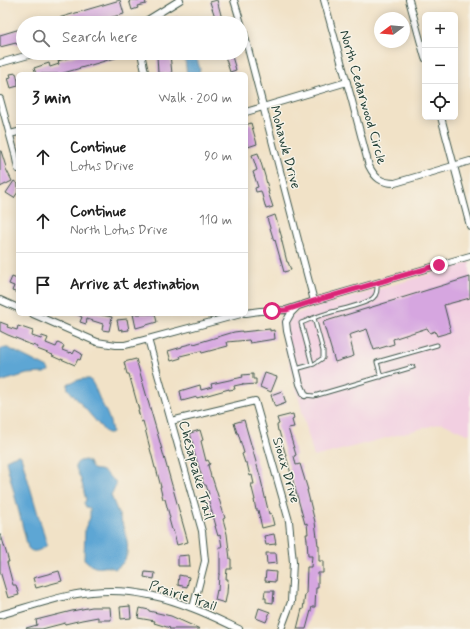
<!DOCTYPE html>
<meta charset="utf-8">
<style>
:root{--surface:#fff;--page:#f2f2f2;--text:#222;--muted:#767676;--line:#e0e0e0}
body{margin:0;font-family:Mynerve,sans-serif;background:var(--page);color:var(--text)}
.controls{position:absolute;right:12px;top:12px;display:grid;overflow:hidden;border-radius:6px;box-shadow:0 2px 10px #0003}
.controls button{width:36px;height:36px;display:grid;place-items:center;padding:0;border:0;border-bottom:1px solid var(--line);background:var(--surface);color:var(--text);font:20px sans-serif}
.compass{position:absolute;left:374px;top:12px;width:36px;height:36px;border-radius:50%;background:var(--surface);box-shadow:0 2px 10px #0003;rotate:254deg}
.stop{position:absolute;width:12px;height:12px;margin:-9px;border:3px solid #db2777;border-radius:50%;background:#fff}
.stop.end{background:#db2777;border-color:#fff;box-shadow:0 1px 4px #0008}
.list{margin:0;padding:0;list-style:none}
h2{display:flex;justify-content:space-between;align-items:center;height:52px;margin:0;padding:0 16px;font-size:17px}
h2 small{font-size:13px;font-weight:400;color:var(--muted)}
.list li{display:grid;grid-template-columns:26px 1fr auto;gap:12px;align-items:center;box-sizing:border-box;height:64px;padding:0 16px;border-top:1px solid var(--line)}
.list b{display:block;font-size:15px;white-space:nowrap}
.list p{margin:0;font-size:13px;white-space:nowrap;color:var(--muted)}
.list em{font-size:13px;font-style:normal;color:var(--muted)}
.icon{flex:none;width:22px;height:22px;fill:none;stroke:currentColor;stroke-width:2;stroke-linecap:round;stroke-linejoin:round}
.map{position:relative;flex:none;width:470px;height:629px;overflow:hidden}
.search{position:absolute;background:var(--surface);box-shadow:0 2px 10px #0003;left:16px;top:16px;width:232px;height:44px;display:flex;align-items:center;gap:10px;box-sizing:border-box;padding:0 14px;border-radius:22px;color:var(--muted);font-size:15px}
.panel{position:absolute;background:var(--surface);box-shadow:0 2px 10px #0003;left:16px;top:72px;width:232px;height:244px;border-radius:6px}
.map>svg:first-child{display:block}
.built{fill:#f2cfe1}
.water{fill:#5da6d4;stroke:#3e7284}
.building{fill:#d6a6e0}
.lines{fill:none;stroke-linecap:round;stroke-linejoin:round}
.lane-casing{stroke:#3e564a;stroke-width:5}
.street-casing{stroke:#3e564a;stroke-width:8}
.lane{stroke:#fff;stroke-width:3}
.street{stroke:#fff;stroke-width:6}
.route{stroke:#db2777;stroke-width:5}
.labels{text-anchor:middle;stroke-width:3;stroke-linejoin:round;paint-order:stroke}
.street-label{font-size:14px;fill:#1f3d34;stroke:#f7f3e8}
</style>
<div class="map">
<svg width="470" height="629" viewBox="0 0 470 629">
<rect width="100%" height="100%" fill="#f7f3e8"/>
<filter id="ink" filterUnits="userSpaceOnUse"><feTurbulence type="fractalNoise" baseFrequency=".025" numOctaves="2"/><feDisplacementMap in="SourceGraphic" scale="8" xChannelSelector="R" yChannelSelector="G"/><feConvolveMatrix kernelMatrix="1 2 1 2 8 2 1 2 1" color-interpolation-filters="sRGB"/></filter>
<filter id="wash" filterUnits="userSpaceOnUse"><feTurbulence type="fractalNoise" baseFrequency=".012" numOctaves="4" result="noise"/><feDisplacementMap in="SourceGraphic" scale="16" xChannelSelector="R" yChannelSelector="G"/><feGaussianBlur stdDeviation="0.9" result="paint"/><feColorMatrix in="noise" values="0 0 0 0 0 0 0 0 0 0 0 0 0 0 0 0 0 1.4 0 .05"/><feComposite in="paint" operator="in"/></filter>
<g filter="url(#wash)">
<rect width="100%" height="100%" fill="#f1e2c7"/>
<path class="built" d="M470,262V433L467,434L442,423L314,457L278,319Z"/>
<path class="water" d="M184,53H195L200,69L199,74H187Z
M2,348H8L48,368L49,371L44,373L27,374L0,382V350Z
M82,379H90C95,386 97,393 100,400C106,411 111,420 112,433L110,434H107L68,389L67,385L69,383Z
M18,455H20L21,456L47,545C42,549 34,555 28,548L7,465L6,460L12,457Z
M85,460L89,462C93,474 96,467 104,472C108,475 110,478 115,481C117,487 113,490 111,495C118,516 142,555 115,569C105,564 103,569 95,567C91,566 88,562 84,559L85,528L90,518V508L86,507L84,503L86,500C84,493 83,486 81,480C78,471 69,462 85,460Z"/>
<g id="blocks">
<path class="building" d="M120,0L124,14L90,23H45V22Z
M129,0H145L146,4L137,6L138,8L132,10Z
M217,0L221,15L223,23H217L210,2Z
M177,16L179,19L182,17L186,23H173L174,22L172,19Z
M20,29L23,38L20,39L21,43L16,44V43L0,47V35Z
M84,53H129V54L60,74H36L34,68L49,63L50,67L59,64L58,61Z
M224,53H231L236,70L230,72Z
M170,54L172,74L158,73L157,56Z
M16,73L18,81V86L11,88L8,78L11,77L10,74Z
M251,123L257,144L248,147L246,141V125Z
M0,151H1L6,167H5L12,181L0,187Z
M258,153L265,176L269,192H268L273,207L266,209L261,191L256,192L255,188L258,187L253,172L257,170L252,155Z
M14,181L18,184V192L14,198L6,193Z
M275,215L282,238H281L287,262H288L291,270L284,272L275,240L274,241L267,218Z
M12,277L17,279L18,278V293L12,291L14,286L9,284Z
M470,277V298L444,305L451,332L437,336L435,331L430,333L427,328L393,339L394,344L374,350L367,329L349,335L354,356L335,362L323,322Z
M76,314H97L112,317L109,331L102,330L103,324L87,319L86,324L80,322L82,317Z
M133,314H155L157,322L136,328Z
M127,319L129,330L122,331V329L119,330L117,320Z
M0,322L8,325L7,327L17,330L18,326L33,331L32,336L41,339L42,336L48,338L46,343L56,347L58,343L64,346L62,350L70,353L71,352L73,354L75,350L82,354L80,360L78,359L75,365L61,359V360L52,356L53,355L37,349L38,347L23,342V341L8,335L0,331Z
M270,329V331L274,330L275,339L250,343L249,340L227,342L228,346L202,353L201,351L180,356L181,358L171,361L168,351L182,347V346L194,343V344L234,332L242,331V332Z
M136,359L159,439L188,542L177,545L173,530H172L169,519L170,518L165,499H163L160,487H161L156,468H155L143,421L141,422L138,410H139L129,374H127L124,362Z
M265,373L277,377L271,392L260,387Z
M253,374V379H256V384L243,385V384L234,386L235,389L229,390V389L197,398V397L182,401L180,391L200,385L201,390L212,387L211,384L243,377L242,375Z
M282,391L286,403L275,407L271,395Z
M293,414L294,419L292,420L294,427L288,428L296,455L294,456L296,465L300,464L308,490H307L315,522L318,545H319V561H323V573H318V588H316L315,607H312L306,629H297L302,609L303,610L305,594H306L307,567H311L312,556H308L307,540L306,534H308L307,523L305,524L279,431H278L277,425L279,424L277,418Z
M244,420L260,476L269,514L271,513L274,525L262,528L258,510H256L254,500H255L251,484H254L252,475L250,476L247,463H245L242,454L244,453L238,433H237L234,423Z
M200,430L203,440L201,441L206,461L208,460L210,464L208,465L211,477H212L225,518L223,519L227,534L230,559H231V569H227L226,579H228L227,593L225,603L215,600L217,590L218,591L219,574H220V553L219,547H222L220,535L218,536L215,526H216L207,495L209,494L206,485H204L202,480H203L193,449L194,448L190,433Z
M274,534L276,544L266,545L264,536Z
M0,535H1L9,562H7L13,585H16L19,595L8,598L0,571Z
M266,553H276L277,563L267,564Z
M189,555L190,566H178V556Z
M59,571L62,581L36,588L33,578Z
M266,571L276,572L275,582L265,581Z
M145,572L155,573L154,579L144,577Z
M179,575L189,577L187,587L178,585Z
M265,591H274L273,603L266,602V598H264Z
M130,606L131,618L121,619L120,607Z
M92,607H110L111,620H98V617L82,620L65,624V623L42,629H26V628L37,625L36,620L72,611Z
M140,608L149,610V611L171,616L200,629H169L170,628L154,623L155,621L138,618Z
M259,608L270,612L266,622L256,618Z"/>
</g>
</g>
<g filter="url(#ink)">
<use href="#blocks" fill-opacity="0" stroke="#3e564a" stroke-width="1"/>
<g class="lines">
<g class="lane-casing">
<path id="lane" d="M312,364L301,323C309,320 317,316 325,314C336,310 366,305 373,298C378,294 377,288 377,283
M296,369L314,364L323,358V351L314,318
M381,377L377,362L437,345
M305,395L314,396L413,367"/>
</g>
<g class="street-casing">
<path id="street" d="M234,0L245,37L314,301
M324,0L352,101L369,166C375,178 381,183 395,183L470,161
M409,0L425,58
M141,23L146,21L180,0
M141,53L145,72V74
M0,63L36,53
M0,99L15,154L18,169
M246,112L347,82
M441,117L470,226
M10,134L18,132
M0,300L18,308
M296,308L291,313L286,322L287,331L300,384L305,395
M246,313L260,311L286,310L314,301L470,256
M33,314L97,342L116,345H125L137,342L241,314
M148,339L202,531L205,561L193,608
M171,421L255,401L289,521L293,562L291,602L281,629
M0,615C29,607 61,595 91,592C126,588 160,595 192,608C208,614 224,622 239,629"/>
</g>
<use href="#lane" class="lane"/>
<use href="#street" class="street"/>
</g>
</g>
<g class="lines" filter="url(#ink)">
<path class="route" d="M272,311L286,310L314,301L439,265"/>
</g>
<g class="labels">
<g class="street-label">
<text transform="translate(364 97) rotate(74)" y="5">North Cedarwood Circle</text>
<text transform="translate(286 147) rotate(75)" y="5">Mohawk Drive</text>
<text transform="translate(197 470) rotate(75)" y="5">Chesapeake Trail</text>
<text transform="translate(287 470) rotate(74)" y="5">Sioux Drive</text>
<text transform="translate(183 595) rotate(18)" y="5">Prairie Trail</text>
</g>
</g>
</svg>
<div class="controls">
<button>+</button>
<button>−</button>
<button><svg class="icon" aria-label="locate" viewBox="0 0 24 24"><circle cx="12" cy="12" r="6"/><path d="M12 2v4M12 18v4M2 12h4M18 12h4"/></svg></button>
</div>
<svg class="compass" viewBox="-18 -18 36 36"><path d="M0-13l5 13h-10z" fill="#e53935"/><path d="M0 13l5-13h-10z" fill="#767676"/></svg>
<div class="stop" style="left:272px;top:311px"></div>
<div class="stop end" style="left:439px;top:265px"></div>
<div class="search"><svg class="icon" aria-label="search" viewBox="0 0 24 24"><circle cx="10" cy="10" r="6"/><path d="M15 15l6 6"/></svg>Search here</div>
<section class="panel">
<h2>3 min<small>Walk · 200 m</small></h2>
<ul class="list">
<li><svg class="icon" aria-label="ahead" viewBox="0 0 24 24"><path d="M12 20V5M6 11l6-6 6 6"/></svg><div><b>Continue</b><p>Lotus Drive</p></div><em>90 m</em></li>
<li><svg class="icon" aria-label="ahead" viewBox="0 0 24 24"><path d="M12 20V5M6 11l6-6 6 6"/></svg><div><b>Continue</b><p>North Lotus Drive</p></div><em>110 m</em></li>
<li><svg class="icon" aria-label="arrive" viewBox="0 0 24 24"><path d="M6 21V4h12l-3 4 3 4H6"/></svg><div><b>Arrive at destination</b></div></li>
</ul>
</section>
</div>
